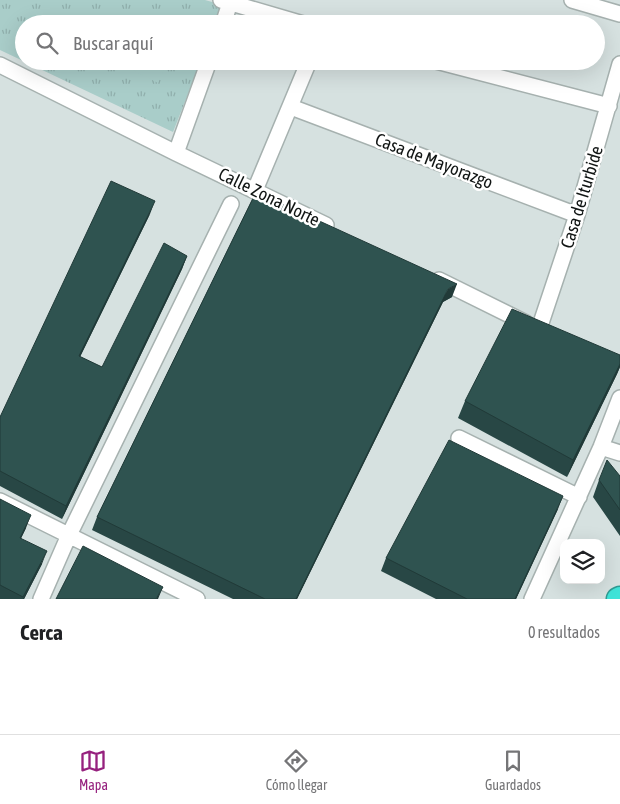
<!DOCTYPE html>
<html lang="es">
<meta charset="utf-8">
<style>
:root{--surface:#fff;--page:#f6f6f6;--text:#202124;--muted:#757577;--line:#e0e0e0;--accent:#96217e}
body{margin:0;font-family:"Asap Condensed",sans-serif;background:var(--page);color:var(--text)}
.controls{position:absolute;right:15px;bottom:15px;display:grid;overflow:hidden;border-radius:10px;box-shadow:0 5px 20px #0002}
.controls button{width:45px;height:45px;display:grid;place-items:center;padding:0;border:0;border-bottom:1px solid var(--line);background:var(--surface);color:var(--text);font:25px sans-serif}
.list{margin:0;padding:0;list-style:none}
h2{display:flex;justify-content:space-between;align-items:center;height:65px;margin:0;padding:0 20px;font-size:21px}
h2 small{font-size:16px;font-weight:400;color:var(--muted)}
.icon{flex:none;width:28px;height:28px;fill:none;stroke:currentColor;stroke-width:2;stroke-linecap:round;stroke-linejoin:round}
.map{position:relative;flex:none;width:620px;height:599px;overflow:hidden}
.search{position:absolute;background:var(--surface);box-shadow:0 5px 20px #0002;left:15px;right:15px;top:15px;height:55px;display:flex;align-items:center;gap:12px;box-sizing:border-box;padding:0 18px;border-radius:28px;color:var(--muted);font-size:19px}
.sheet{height:135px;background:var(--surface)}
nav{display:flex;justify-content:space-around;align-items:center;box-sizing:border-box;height:70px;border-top:1px solid var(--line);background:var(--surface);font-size:14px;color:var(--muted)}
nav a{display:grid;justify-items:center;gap:2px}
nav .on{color:var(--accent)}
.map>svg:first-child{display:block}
.park{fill:url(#park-tufts)}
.garden{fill:#a9cdc9}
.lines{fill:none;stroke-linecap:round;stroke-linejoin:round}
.minor-casing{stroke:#a6b1af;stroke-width:18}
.highway-casing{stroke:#2f9b93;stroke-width:25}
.minor{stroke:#fff;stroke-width:15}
.highway{stroke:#3fe3d8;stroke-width:22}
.wall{fill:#284745}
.shaded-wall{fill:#213a38}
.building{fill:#2f5350;stroke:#213a38}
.labels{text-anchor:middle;stroke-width:5;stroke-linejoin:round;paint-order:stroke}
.street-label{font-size:18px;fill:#111514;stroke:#fff}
</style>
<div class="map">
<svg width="620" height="599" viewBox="0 0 620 599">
<defs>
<pattern id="park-tufts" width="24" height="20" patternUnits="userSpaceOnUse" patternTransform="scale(1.25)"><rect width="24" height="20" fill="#a9cdc9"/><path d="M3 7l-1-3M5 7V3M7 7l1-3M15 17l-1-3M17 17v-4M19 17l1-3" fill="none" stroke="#90afac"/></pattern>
</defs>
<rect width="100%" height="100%" fill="#d6e1e0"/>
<path class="park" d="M0,0H205L223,5L216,24H24V61H201L173,132L0,50Z"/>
<path class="garden" d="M115,61H168L158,83Z"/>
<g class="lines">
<g class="minor-casing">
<path id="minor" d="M221,0L303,24
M572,0L620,14
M223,24L231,0
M436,61L609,106
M0,65L176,153L326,225
M291,107L577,215
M176,153L209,61
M255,190L309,61
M439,280L526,323
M539,329L577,215L620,64
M459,438L579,497
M601,447L620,453
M0,501L197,599
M41,599L69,535L231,204
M532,599L601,447L620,398"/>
</g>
<g class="highway-casing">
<path id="highway" d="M618,599L620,598"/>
</g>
<use href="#minor" class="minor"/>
<use href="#highway" class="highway"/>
</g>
<path class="wall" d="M256,192L452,297L443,302L297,599H233L92,530L97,517Z
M150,214L80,357L102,367L187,256L182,269L62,519L0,486V417Z
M620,355V367L617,374L567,477L458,418L465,401Z
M620,476V536L593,497L599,480Z
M0,499L26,528L21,538L42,564L24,599H0Z
M558,509L516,599H436L381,571L386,558Z"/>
<path class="shaded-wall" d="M155,201L150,214L74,369L79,356Z
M187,256L182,269L62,519L66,506Z
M457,284L452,297L443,302L297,599H296L448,289Z
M620,364V367L617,374L567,477L573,460Z
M563,496L558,509L516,599H515Z
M31,515L26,528L15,551L20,538Z
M47,551L42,564L24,599H23Z
M163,587L158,599H156Z"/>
<path class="building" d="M111,181L155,201L79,356L102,367L164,243L187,256L66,506L0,471V417Z
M256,192L457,284L448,289L296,599H265L97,517Z
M512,309L620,355V364L573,460L465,401Z
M449,440L563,496L515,599H467L386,558Z
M607,460L620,476V510L599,480Z
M0,499L31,515L20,538L47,551L23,597L0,585Z
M83,546L163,587L156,599H56Z"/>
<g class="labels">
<g class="street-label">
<text transform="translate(434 161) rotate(21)" y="6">Casa de Mayorazgo</text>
<text transform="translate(269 197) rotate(26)" y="6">Calle Zona Norte</text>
<text transform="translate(582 197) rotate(-73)" y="6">Casa de Iturbide</text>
</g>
</g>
</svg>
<div class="controls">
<button><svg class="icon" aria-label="layers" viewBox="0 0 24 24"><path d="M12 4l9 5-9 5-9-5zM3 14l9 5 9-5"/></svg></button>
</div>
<div class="search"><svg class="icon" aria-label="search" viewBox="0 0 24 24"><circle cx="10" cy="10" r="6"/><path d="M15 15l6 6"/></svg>Buscar aquí</div>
</div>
<section class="sheet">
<h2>Cerca<small>0 resultados</small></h2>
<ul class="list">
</ul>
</section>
<nav>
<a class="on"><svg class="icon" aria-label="map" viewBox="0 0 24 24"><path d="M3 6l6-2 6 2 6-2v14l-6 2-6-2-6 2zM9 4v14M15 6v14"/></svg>Mapa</a>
<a><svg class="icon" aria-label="directions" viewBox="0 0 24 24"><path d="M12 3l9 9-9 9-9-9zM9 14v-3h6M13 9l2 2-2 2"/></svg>Cómo llegar</a>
<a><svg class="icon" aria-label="saved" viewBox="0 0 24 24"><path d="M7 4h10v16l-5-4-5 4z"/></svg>Guardados</a>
</nav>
